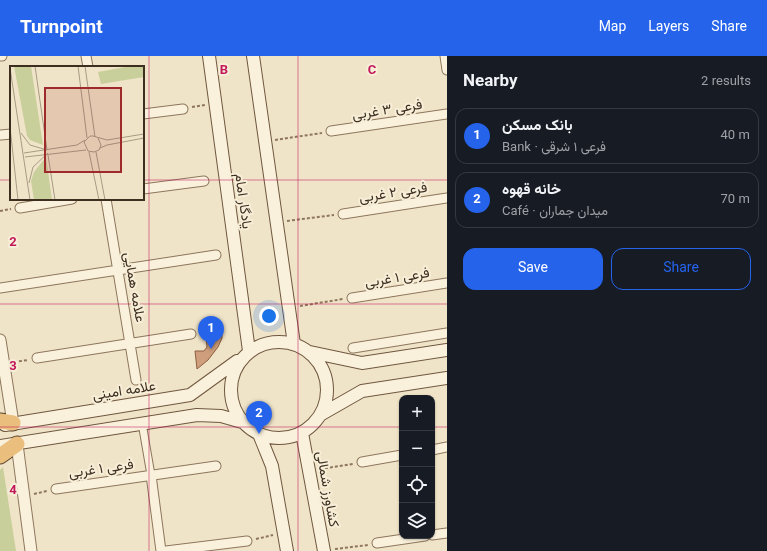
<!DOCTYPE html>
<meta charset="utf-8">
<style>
:root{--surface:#171b24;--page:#20242c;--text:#f1f3f6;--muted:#9ea1a6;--line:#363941;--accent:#2563eb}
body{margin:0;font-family:Georgia,Vazirmatn,serif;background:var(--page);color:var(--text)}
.controls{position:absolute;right:12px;bottom:12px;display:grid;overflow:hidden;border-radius:8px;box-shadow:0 1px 3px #0004}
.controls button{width:36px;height:36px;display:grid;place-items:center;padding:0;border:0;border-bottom:1px solid var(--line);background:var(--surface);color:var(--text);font:20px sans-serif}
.you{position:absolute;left:269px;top:260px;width:14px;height:14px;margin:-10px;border:3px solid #fff;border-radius:50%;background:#1a73e8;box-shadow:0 0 0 6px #1a73e833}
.badge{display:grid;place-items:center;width:26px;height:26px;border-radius:50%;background:var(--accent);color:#fff;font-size:13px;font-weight:700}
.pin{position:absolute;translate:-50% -33px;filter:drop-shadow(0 1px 2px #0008)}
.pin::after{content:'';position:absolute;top:21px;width:14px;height:12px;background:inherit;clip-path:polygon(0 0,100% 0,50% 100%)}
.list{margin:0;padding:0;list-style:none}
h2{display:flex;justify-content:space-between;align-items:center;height:52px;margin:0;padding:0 16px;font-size:17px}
h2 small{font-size:13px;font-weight:400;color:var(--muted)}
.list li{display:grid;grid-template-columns:26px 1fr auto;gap:12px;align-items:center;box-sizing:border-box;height:56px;margin:0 8px 8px;padding:0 8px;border:1px solid var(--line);border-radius:12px}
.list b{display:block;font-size:15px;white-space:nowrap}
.list p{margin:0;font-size:13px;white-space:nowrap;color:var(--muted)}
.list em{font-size:13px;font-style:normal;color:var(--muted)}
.actions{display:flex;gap:8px;padding:12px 16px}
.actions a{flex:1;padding:9px 0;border:1px solid var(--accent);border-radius:12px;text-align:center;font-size:14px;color:var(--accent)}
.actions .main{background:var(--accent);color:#fff}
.icon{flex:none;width:22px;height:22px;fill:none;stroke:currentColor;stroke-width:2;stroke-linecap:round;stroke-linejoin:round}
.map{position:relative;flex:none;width:447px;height:495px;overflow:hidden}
header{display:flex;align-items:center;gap:24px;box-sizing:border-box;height:56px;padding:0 20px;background:var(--accent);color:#fff}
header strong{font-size:19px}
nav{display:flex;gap:22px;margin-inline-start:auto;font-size:14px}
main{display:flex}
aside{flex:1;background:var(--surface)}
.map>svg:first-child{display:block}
.green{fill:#c9cf9b}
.building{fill:#cf9f7d;stroke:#8d5f41}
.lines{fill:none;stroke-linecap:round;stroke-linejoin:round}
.pedestrian-casing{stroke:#8d765c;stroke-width:9}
.minor-casing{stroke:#8d765c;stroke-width:11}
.tertiary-casing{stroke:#8d765c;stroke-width:13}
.secondary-casing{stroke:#6f573f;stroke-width:14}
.trunk-casing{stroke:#5b4430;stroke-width:17}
.path{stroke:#8d765c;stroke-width:2;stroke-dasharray:3 2;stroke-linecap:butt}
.pedestrian{stroke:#faf1dc;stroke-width:7}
.minor{stroke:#faf1dc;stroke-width:9}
.tertiary{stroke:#faf1dc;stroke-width:11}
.secondary{stroke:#faf1dc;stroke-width:12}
.trunk{stroke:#eabe7c;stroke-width:15}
.grid{fill:none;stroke:#c2185b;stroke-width:1;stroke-opacity:0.55}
.labels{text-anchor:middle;stroke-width:4;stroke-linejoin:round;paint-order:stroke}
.street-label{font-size:14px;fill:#3d2e20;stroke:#f7eed8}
.inset-road{fill:none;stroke:#a89b85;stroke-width:1}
.view{fill:#9e2a2b;fill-opacity:0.15;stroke:#9e2a2b;stroke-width:2}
.inset-edge{fill:none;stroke:#3d2e20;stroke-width:2}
.grid-label{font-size:13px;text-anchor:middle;font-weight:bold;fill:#c2185b;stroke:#f7eed8;stroke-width:4;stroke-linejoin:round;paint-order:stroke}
</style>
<header>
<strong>Turnpoint</strong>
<nav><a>Map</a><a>Layers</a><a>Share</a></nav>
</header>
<main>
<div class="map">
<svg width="447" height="495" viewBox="0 0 447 495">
<rect width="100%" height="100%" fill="#f0e4c8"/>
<path class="green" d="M3,411L16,495H0V414Z"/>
<path class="building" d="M222,276V282L218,291L208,304L197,313L195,295H204L207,291L206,280Z"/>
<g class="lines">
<g class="pedestrian-casing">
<path id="pedestrian" d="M142,367L151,419"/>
</g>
<g class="minor-casing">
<path id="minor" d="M0,0H2
M86,0L88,11
M445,0L447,14
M143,58L183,53
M331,75L447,58
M1,79L11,78
M143,133L204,125
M106,143L136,324
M20,152L72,143
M343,158L447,142
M0,232L216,199
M352,242L447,227
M353,292L447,277
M37,302L191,278
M432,394L447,391
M362,406L402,399
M151,419L161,495
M56,433L216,410
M432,479L447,477
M377,487L425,480
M166,495L247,485"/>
</g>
<g class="tertiary-casing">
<path id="tertiary" d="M0,284L13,367
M17,388L31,495"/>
</g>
<g class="secondary-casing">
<path id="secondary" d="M209,0L249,295
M253,0L294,288
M231 334a48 48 0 1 1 96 0a48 48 0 1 1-96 0Z
M310,296L362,307L447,294
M320,359L362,335L447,322
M5,369L190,339L237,305
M302,377L324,495
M259,378L272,410L287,495
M0,390L197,359L221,360L242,366"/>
</g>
<g class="trunk-casing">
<path id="trunk" d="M0,365L13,367
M0,400L17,388"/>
</g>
<path class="path" d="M192,51L205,49
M275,84L322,77
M0,155L11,153
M287,165L334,159
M300,250L343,243
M14,306L28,304
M320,413L353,408
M34,438L47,435
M256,483L273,479
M335,493L368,489"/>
<use href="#pedestrian" class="pedestrian"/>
<use href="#minor" class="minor"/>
<use href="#tertiary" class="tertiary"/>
<use href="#secondary" class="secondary"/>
<use href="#trunk" class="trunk"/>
</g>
<path class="grid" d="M149,0V495M298,0V495M0,124H11M143,124H447M0,248H447M0,371H402M432,371H447"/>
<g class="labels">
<g class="street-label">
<text transform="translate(387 53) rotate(-9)" y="5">فرعی ۳ غربی</text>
<text transform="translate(393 136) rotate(-9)" y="5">فرعی ۲ غربی</text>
<text transform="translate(244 145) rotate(82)" y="5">یادگار امام</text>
<text transform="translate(397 221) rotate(-9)" y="5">فرعی ۱ غربی</text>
<text transform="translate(135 231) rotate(80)" y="5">علامه همایی</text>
<text transform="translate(124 334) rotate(-9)" y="5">علامه امینی</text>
<text transform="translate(101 412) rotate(-8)" y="5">فرعی ۱ غربی</text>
<text transform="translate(328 433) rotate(80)" y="5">کشاورز شمالی</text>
</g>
</g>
<g transform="translate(10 10)">
<rect width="134" height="134" fill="#f0e4c8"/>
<path d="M4,0H21L33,79L20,74L17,70ZM121,0H133L134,11L91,18L88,6ZM36,91L42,134H24L21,115L24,106Z" fill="#c9cf9b"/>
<path class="inset-road" d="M25,0L37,84M68,0L77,72M75,0L85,71M0,2L20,134M0,61L8,134M11,67L20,79L37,84M88,72L91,79L89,84L84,86L78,85L74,76L80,70H83L97,74L134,68M90,82L97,79L134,72M79,86L89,134M86,86L95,134M14,87L67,79L75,74M38,89L45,134M15,91L76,84M19,117L23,101L38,87"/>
<path class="view" d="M35,22H111V106H35Z"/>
<rect width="134" height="134" class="inset-edge"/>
</g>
<g class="grid-label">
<text x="224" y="18">B</text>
<text x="372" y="18">C</text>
<text x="13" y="190">2</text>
<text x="13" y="314">3</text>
<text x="13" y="438">4</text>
</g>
</svg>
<div class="controls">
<button>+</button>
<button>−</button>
<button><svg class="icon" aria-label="locate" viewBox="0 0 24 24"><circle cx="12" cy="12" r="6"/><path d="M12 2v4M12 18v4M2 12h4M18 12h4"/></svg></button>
<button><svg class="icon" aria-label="layers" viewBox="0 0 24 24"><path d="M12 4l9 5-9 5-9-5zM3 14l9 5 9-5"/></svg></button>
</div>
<div class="you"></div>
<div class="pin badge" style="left:211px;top:293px">1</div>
<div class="pin badge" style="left:259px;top:378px">2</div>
</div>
<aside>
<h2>Nearby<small>2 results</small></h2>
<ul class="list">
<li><span class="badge">1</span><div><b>بانک مسکن</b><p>Bank · فرعی ۱ شرقی</p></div><em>40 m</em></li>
<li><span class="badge">2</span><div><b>خانه قهوه</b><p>Café · میدان جماران</p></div><em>70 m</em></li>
</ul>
<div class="actions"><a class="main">Save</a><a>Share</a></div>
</aside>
</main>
